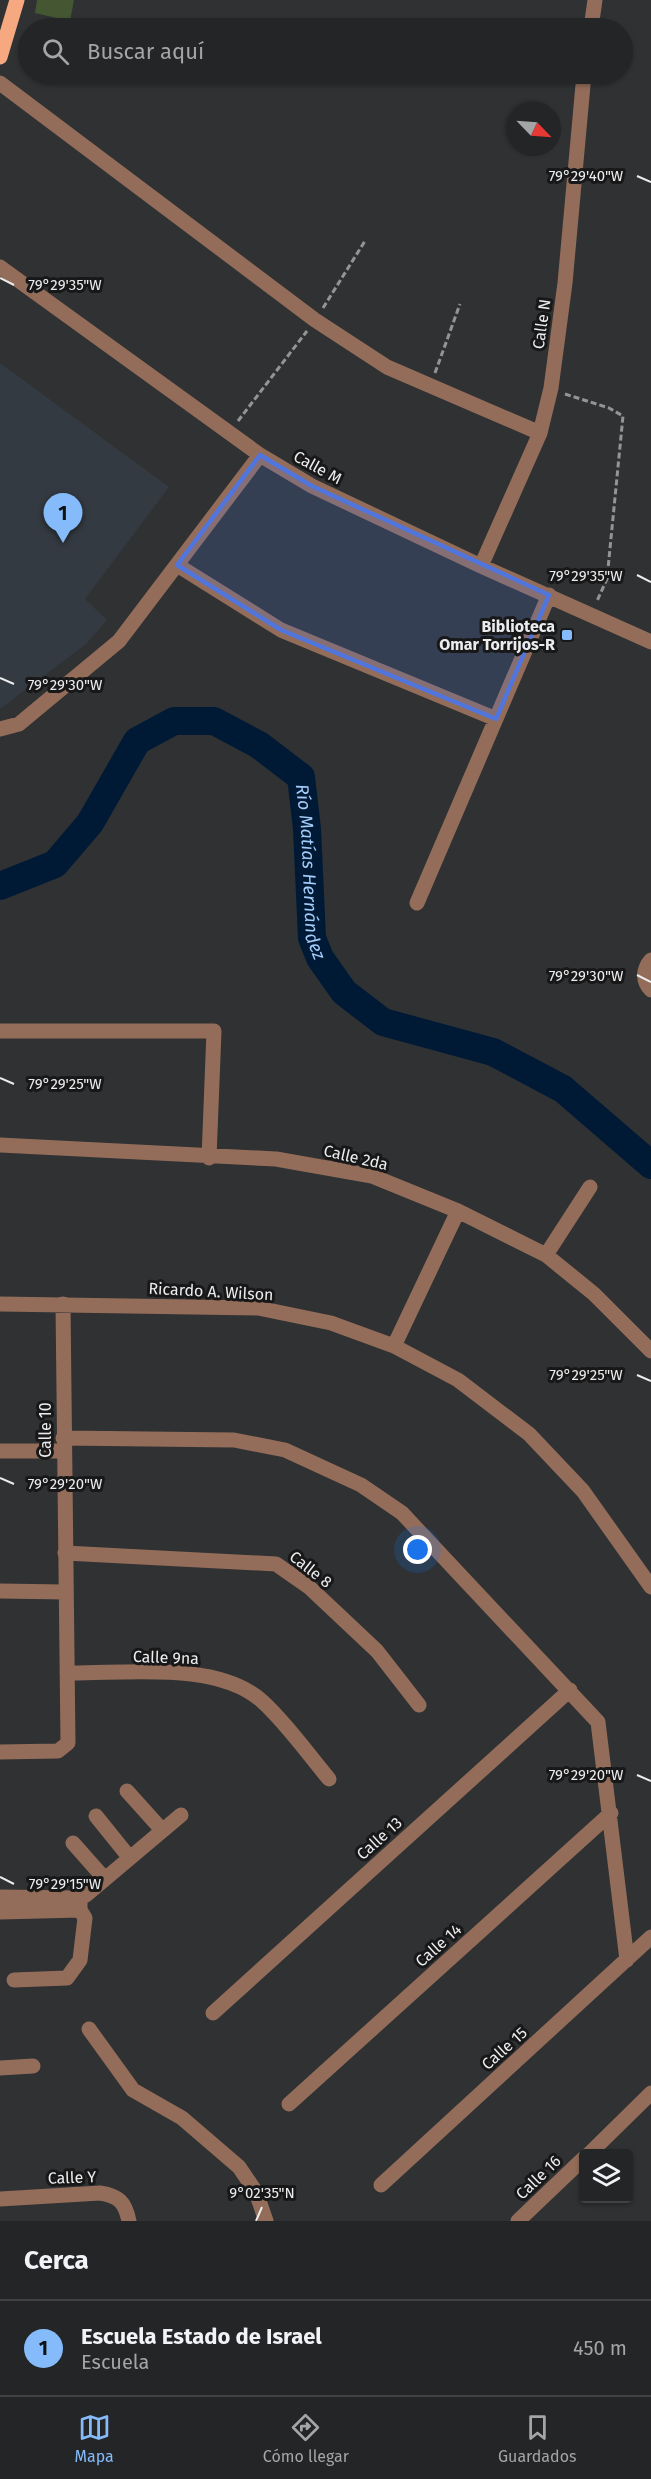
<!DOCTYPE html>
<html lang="es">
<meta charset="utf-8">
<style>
:root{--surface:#232526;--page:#2b2d2e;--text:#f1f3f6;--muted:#a3a5a7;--line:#404243;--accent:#86bbfb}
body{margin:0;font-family:"Fira Sans",sans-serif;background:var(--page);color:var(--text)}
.controls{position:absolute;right:18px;bottom:18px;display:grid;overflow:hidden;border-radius:6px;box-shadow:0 2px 4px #0004}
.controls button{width:54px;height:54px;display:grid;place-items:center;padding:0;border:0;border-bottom:2px solid var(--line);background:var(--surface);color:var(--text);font:30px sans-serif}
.compass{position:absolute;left:507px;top:102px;width:54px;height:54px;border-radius:50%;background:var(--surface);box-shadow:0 2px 4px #0004;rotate:115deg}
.you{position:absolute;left:418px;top:1550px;width:21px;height:21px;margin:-15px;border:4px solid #fff;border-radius:50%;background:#1a73e8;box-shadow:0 0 0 9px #1a73e833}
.badge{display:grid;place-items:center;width:39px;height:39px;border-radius:50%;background:var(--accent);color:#111;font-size:20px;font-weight:700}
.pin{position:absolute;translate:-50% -50px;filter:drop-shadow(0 2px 3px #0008)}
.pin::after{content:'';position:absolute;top:32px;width:21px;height:18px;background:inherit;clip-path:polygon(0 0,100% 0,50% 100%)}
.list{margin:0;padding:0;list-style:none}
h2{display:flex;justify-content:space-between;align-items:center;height:78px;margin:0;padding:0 24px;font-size:26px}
h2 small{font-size:20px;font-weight:400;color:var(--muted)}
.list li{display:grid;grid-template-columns:39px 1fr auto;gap:18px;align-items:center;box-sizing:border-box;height:96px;padding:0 24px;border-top:2px solid var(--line)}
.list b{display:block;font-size:22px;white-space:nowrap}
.list p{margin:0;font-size:20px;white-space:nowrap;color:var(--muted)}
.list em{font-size:20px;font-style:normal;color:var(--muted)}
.icon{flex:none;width:33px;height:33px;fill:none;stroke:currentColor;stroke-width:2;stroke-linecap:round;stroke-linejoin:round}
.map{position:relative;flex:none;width:651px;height:2221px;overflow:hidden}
.search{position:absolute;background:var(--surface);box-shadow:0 2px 4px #0004;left:18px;right:18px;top:18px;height:66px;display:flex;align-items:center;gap:15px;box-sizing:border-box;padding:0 21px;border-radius:33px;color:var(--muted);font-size:22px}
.sheet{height:174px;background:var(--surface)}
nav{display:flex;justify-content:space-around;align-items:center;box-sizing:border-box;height:84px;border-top:2px solid var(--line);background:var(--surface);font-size:16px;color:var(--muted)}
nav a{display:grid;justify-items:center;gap:3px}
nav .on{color:var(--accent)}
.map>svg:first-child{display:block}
.built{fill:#343a41}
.pitch{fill:#455633}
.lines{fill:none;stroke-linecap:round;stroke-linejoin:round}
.river{stroke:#001a36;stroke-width:28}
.path{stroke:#939496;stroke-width:3;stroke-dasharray:6 3;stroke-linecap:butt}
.minor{stroke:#936d5a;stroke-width:15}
.major{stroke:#f6a880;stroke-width:15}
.marked{fill:#5076de;fill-opacity:0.2;stroke:#5076de;stroke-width:4.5;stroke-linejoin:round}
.ticks{fill:none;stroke:#ebecee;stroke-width:2}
.poi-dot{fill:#86bbfb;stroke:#181819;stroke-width:2}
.labels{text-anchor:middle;stroke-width:6;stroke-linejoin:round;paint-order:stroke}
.street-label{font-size:16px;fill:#ebecee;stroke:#181819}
.poi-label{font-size:16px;font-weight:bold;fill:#ebecee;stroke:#181819;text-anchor:end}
.water-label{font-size:18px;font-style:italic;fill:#a4cdfa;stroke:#181819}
.ticks-label{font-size:15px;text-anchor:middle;fill:#ebecee;stroke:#181819;stroke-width:6;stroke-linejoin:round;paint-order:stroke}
</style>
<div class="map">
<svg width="651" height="2221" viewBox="0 0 651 2221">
<rect width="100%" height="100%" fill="#2f3133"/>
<path class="built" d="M0,363L169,487L85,599L107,620L86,644L0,709Z"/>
<path class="pitch" d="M37,0H74L70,21L35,13Z"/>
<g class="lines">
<path class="river" id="s1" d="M0,886L55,864L90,823L137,741L174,721H214L259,745L301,777L307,829L312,938L320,958L344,992L383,1022L493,1052L563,1089L651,1165"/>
<path class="path" d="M323,308L365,241
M435,373L460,304
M565,394L609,408L623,416L607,579L597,601
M238,421L307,331"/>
<path class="minor" d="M591,28L595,0
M0,83L315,320L387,367L540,433
M0,267L260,455L312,486L481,566L651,642
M177,565L281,630L496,719
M481,566L540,433L551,388L565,283L584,74
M0,729L19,724L119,641L260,455
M417,903L549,595
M651,960C643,969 642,981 651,990
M0,1031H214L209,1158
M0,1145L276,1159L372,1176L458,1211L546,1255L594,1294L651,1351
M546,1255L590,1187
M0,1304L258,1308L331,1323L394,1346L458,1380L529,1434L583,1491L651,1587
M394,1346L458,1211
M63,1438L234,1440L285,1450L361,1485L402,1513L598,1722L627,1960
M0,1451H63
M65,1553L276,1564L309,1587L377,1651L419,1705
M0,1591L65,1592
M67,1673C124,1674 218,1660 263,1702C287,1724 308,1754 329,1779
M0,1752L58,1751L68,1743L63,1304
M127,1791L162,1830
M96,1816L129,1857
M73,1843L104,1878
M0,1897L80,1898L86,1895L181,1815
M0,1912L80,1910
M14,1980L67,1978L80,1960L85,1918L80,1910V1898
M213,2013L570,1690
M89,2029L133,2090L182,2118L239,2167L256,2192L266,2221
M0,2068L33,2066
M289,2104L611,1813
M589,2154L651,2093
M381,2185L651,1937
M0,2199L100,2193C119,2196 125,2202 129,2221
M518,2221L584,2158"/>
<path class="major" d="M0,57L17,0"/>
</g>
<path class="marked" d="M260,455L312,486L549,595L496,719L281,630L177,565Z"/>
<path class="ticks" d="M637,176L651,182M0,278L14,285M637,575L651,582M0,678L14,684M637,975L651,982M0,1078L14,1084M637,1375L651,1381M0,1478L14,1484M637,1775L651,1781M0,1877L14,1884M256,2221L262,2207"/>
<rect class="poi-dot" x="561" y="629" width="12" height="12" rx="3"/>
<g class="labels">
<g class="street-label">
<text transform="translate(541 324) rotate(-82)" y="6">Calle N</text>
<text transform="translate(318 467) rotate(29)" y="6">Calle M</text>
<text transform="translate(356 1157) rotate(13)" y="6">Calle 2da</text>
<text transform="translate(211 1291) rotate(3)" y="6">Ricardo A. Wilson</text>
<text transform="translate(45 1430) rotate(-90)" y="6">Calle 10</text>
<text transform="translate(311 1569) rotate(38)" y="6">Calle 8</text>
<text transform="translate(166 1657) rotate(2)" y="6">Calle 9na</text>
<text transform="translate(379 1838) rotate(-42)" y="6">Calle 13</text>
<text transform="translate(438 1945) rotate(-42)" y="6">Calle 14</text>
<text transform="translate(504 2048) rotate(-42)" y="6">Calle 15</text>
<text transform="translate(72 2177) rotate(-2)" y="6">Calle Y</text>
<text transform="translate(538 2177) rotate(-44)" y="6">Calle 16</text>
</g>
<g class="poi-label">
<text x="555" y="632">Biblioteca<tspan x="555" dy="18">Omar Torrijos-R</tspan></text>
</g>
<g class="water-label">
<text dy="6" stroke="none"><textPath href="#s1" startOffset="489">Río Matías Hernández</textPath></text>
</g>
</g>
<g class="ticks-label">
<text x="586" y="181">79°29'40"W</text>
<text x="65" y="290">79°29'35"W</text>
<text x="586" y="581">79°29'35"W</text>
<text x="65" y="690">79°29'30"W</text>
<text x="586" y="981">79°29'30"W</text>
<text x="65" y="1089">79°29'25"W</text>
<text x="586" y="1380">79°29'25"W</text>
<text x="65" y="1489">79°29'20"W</text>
<text x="586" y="1780">79°29'20"W</text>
<text x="65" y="1889">79°29'15"W</text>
<text x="262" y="2198">9°02'35"N</text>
</g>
</svg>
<div class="controls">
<button><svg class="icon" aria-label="layers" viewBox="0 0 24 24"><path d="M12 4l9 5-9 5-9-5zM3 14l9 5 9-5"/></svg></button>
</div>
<svg class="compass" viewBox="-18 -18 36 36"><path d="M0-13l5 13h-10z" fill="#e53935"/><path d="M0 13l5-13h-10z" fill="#a3a5a7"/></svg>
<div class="you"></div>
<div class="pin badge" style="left:63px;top:543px">1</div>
<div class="search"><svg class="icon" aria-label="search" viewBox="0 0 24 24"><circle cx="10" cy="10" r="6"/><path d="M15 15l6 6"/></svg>Buscar aquí</div>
</div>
<section class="sheet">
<h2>Cerca<small></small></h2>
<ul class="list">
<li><span class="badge">1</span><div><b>Escuela Estado de Israel</b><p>Escuela</p></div><em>450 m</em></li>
</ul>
</section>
<nav>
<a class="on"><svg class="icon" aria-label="map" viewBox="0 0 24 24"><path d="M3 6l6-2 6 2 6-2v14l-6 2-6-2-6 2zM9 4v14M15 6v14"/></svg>Mapa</a>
<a><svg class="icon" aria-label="directions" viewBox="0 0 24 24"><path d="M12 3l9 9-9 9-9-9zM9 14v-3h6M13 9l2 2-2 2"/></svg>Cómo llegar</a>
<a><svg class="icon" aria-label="saved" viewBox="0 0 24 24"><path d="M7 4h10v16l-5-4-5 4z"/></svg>Guardados</a>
</nav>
